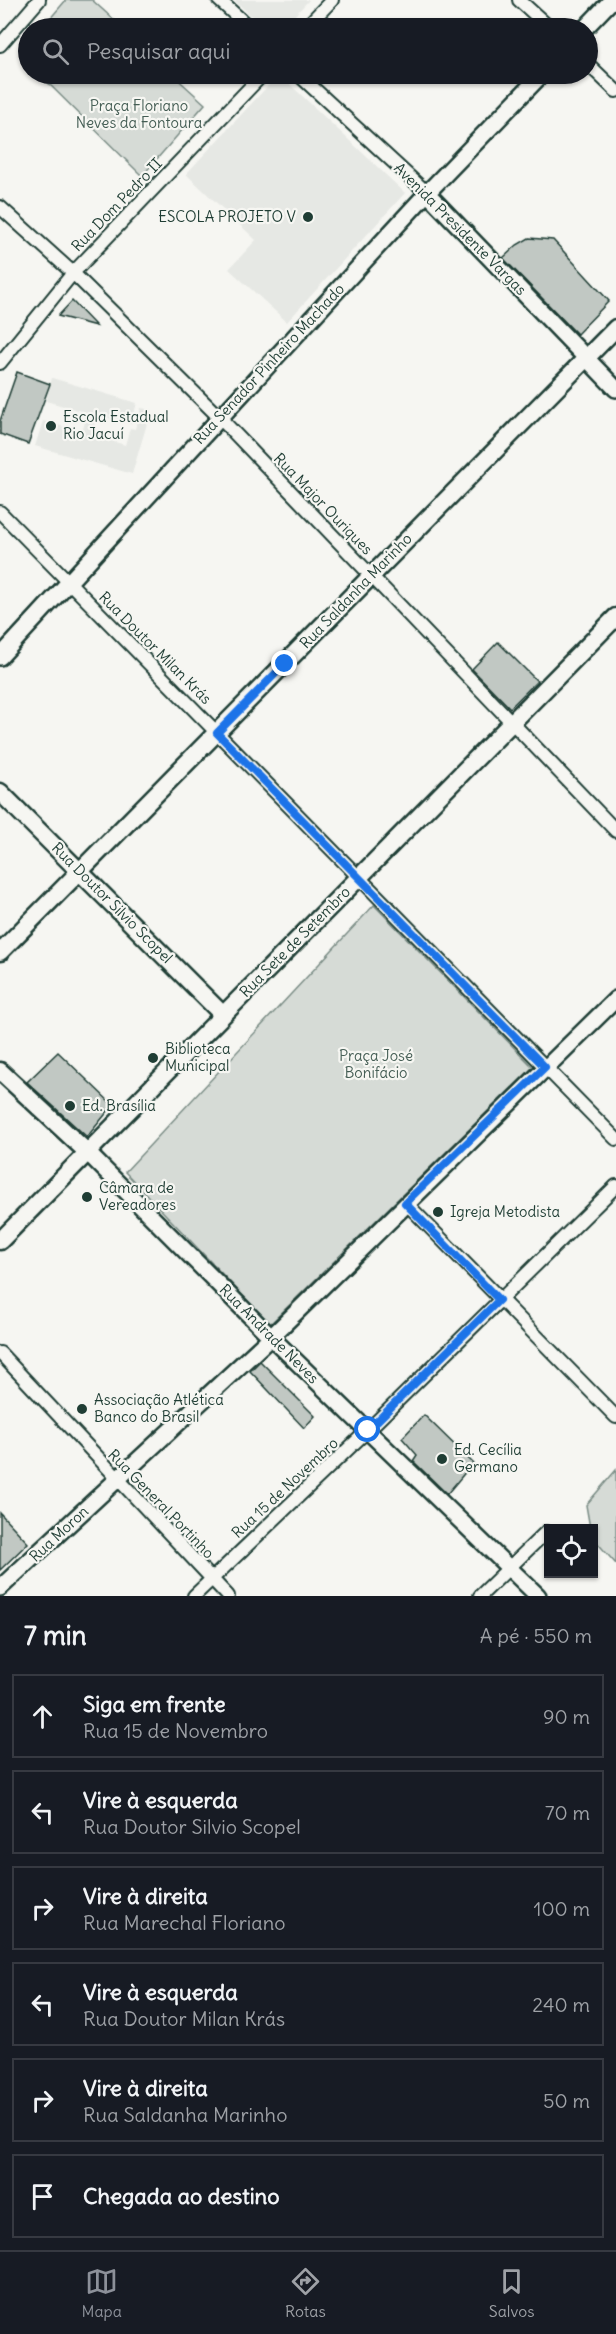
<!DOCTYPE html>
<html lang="pt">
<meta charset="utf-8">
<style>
:root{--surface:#171b24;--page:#242831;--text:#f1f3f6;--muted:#9ea1a6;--line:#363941;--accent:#8c9099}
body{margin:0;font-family:Delius,sans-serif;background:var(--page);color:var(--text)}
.controls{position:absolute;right:18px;bottom:18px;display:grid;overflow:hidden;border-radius:0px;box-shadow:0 2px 4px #0004}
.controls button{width:54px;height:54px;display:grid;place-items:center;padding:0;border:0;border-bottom:2px solid var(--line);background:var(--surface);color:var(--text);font:30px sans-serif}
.stop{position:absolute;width:18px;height:18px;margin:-14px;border:4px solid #1a73e8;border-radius:50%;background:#fff}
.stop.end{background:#1a73e8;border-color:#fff;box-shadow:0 2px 6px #0008}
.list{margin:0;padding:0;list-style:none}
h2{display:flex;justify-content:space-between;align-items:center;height:78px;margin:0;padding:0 24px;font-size:26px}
h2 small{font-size:20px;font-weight:400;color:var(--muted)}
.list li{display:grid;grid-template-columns:39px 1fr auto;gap:18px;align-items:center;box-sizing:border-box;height:84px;margin:0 12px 12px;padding:0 12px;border:2px solid var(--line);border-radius:0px}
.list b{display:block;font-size:22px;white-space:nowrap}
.list p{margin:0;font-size:20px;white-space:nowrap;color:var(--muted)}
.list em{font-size:20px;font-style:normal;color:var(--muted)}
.icon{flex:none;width:33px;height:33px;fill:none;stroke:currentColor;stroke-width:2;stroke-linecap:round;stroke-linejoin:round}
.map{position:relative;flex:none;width:616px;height:1596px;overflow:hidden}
.search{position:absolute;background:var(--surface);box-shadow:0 2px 4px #0004;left:18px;right:18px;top:18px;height:66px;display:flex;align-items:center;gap:15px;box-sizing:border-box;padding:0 21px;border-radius:33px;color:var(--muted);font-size:22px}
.sheet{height:654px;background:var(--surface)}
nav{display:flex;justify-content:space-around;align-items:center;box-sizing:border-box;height:84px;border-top:2px solid var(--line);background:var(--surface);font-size:16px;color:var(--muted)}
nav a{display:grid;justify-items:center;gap:3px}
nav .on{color:var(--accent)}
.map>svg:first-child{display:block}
.built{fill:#e6e8e4}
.green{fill:#d6dbd6;stroke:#7a8c85;stroke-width:1.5}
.building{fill:#c1c8c3;stroke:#1f3d34;stroke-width:1.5}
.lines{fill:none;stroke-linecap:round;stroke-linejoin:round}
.minor-casing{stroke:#1f3d34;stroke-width:16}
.tertiary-casing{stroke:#1f3d34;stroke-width:20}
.secondary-casing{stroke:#1f3d34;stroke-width:21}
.minor{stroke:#f6f6f2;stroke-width:12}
.tertiary{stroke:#f6f6f2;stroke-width:15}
.secondary{stroke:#f6f6f2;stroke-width:16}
.route{stroke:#1a73e8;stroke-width:8}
.poi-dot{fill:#1f3d34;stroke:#f6f6f2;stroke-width:2}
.labels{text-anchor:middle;stroke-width:4.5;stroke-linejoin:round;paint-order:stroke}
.park-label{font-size:15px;fill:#445d54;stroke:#f6f6f2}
.street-label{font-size:15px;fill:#1f3d34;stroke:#f6f6f2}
.poi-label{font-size:15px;fill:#1f3d34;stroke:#f6f6f2;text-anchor:start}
</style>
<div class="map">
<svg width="616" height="1596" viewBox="0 0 616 1596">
<rect width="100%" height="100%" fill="#f6f6f2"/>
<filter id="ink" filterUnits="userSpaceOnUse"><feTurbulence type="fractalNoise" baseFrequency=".0167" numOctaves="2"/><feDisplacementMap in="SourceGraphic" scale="12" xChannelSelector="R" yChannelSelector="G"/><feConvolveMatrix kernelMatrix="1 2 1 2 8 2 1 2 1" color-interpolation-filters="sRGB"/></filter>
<g filter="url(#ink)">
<path class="built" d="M234,0H309L283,28H264Z
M279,74L405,193L287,322L229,269L256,240L186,174Z
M52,378L137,403L131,424L97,415L92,435L125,445L130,428L135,429L141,408L151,410L132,474L35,446L43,421L82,432L88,413L46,401Z"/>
<path class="green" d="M66,0H92L123,28H42Z
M39,74H172L205,104L142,176Z
M374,905L533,1067L270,1324L125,1172Z
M616,1470V1564L594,1539V1528H590L586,1505Z"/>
<path class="building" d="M529,238L553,240L609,301L577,334L503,258L517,245Z
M72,301L96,326L58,316Z
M17,372L50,384L28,444L0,434V421Z
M498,642L537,681L510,708L472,669Z
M58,1052L113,1105L87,1137L27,1082Z
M260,1361L315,1416L304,1428L250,1371Z
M424,1415L473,1463L447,1494L413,1461L417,1455L402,1438Z
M0,1513L28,1543L0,1570Z"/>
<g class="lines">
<g class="minor-casing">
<path id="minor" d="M219,0L250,28
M519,0L550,28
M305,28L332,0
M0,45L39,0
M588,64L616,91
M298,74L427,193
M0,207L73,273L220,418L616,831
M0,363L73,273L263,74
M0,512L616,1139
M406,1203L616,1417
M0,1353L228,1596
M194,1596L368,1430L616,1186
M480,1596L546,1532"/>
</g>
<g class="tertiary-casing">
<path id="tertiary" d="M585,28L612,0
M427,193L616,389
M0,657L427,193L542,74
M87,1152L271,1337L538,1596
M0,1588L271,1337L616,999"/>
</g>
<g class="secondary-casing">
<path id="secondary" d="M0,792L223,1015
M0,952L616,328
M0,1071L87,1152
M0,1241L616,617"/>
</g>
<use href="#minor" class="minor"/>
<use href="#tertiary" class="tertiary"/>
<use href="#secondary" class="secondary"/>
</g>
</g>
<g class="lines" filter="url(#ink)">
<path class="route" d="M285,664L217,733L545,1067L405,1203L499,1300L368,1430"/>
</g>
<g class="poi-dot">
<circle cx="308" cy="217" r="6"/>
<circle cx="51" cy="426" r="6"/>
<circle cx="153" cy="1058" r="6"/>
<circle cx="70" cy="1106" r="6"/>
<circle cx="87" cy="1197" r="6"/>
<circle cx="438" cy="1212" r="6"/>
<circle cx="82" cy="1409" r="6"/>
<circle cx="442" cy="1459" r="6"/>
</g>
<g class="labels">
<g class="park-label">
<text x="139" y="111">Praça Floriano<tspan x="139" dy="17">Neves da Fontoura</tspan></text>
<text x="376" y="1061">Praça José<tspan x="376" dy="17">Bonifácio</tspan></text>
</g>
<g class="street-label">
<text transform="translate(117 205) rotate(-46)" y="5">Rua Dom Pedro II</text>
<text transform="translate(460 229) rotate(45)" y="5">Avenida Presidente Vargas</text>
<text transform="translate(269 364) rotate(-47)" y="5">Rua Senador Pinheiro Machado</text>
<text transform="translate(323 504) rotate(46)" y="5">Rua Major Ouriques</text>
<text transform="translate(356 591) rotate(-46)" y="5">Rua Saldanha Marinho</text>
<text transform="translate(155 648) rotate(45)" y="5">Rua Doutor Milan Krás</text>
<text transform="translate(112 903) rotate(45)" y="5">Rua Doutor Silvio Scopel</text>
<text transform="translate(295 942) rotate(-45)" y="5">Rua Sete de Setembro</text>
<text transform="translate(269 1334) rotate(45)" y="5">Rua Andrade Neves</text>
<text transform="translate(285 1488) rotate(-43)" y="5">Rua 15 de Novembro</text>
<text transform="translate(161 1504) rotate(46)" y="5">Rua General Portinho</text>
<text transform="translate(59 1534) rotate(-43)" y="5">Rua Moron</text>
</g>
<g class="poi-label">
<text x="296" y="222" text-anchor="end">ESCOLA PROJETO V</text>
<text x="63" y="422">Escola Estadual<tspan x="63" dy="17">Rio Jacuí</tspan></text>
<text x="165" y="1054">Biblioteca<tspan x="165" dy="17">Municipal</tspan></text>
<text x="82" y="1111">Ed. Brasília</text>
<text x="99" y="1193">Câmara de<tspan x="99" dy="17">Vereadores</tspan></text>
<text x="450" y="1217">Igreja Metodista</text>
<text x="94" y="1405">Associação Atlética<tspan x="94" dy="17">Banco do Brasil</tspan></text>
<text x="454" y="1455">Ed. Cecília<tspan x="454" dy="17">Germano</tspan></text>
</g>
</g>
</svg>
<div class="controls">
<button><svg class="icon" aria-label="locate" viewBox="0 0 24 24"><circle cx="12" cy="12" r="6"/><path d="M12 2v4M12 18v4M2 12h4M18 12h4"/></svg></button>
</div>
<div class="stop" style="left:368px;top:1430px"></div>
<div class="stop end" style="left:285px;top:664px"></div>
<div class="search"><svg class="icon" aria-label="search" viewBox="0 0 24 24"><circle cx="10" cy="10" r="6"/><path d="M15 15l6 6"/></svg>Pesquisar aqui</div>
</div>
<section class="sheet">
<h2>7 min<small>A pé · 550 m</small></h2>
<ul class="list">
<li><svg class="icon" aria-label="ahead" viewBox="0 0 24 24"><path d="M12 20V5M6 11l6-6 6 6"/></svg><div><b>Siga em frente</b><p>Rua 15 de Novembro</p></div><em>90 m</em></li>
<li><svg class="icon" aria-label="left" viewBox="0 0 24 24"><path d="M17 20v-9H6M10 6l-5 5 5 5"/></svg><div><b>Vire à esquerda</b><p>Rua Doutor Silvio Scopel</p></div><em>70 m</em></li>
<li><svg class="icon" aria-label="right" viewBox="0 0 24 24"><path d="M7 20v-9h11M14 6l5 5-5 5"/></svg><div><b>Vire à direita</b><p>Rua Marechal Floriano</p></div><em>100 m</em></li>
<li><svg class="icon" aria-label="left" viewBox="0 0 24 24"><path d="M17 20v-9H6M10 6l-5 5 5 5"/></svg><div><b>Vire à esquerda</b><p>Rua Doutor Milan Krás</p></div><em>240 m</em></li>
<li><svg class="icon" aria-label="right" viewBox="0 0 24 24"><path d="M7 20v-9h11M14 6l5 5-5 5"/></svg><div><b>Vire à direita</b><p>Rua Saldanha Marinho</p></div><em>50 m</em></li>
<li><svg class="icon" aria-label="arrive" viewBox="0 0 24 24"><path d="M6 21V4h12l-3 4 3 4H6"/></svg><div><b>Chegada ao destino</b></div></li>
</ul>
</section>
<nav>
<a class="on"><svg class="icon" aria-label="map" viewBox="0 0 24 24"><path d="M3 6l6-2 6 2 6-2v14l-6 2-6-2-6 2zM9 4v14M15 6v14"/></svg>Mapa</a>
<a><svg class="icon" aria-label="directions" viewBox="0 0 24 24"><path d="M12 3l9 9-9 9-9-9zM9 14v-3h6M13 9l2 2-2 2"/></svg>Rotas</a>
<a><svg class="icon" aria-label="saved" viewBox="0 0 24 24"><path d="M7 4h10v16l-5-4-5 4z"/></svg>Salvos</a>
</nav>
